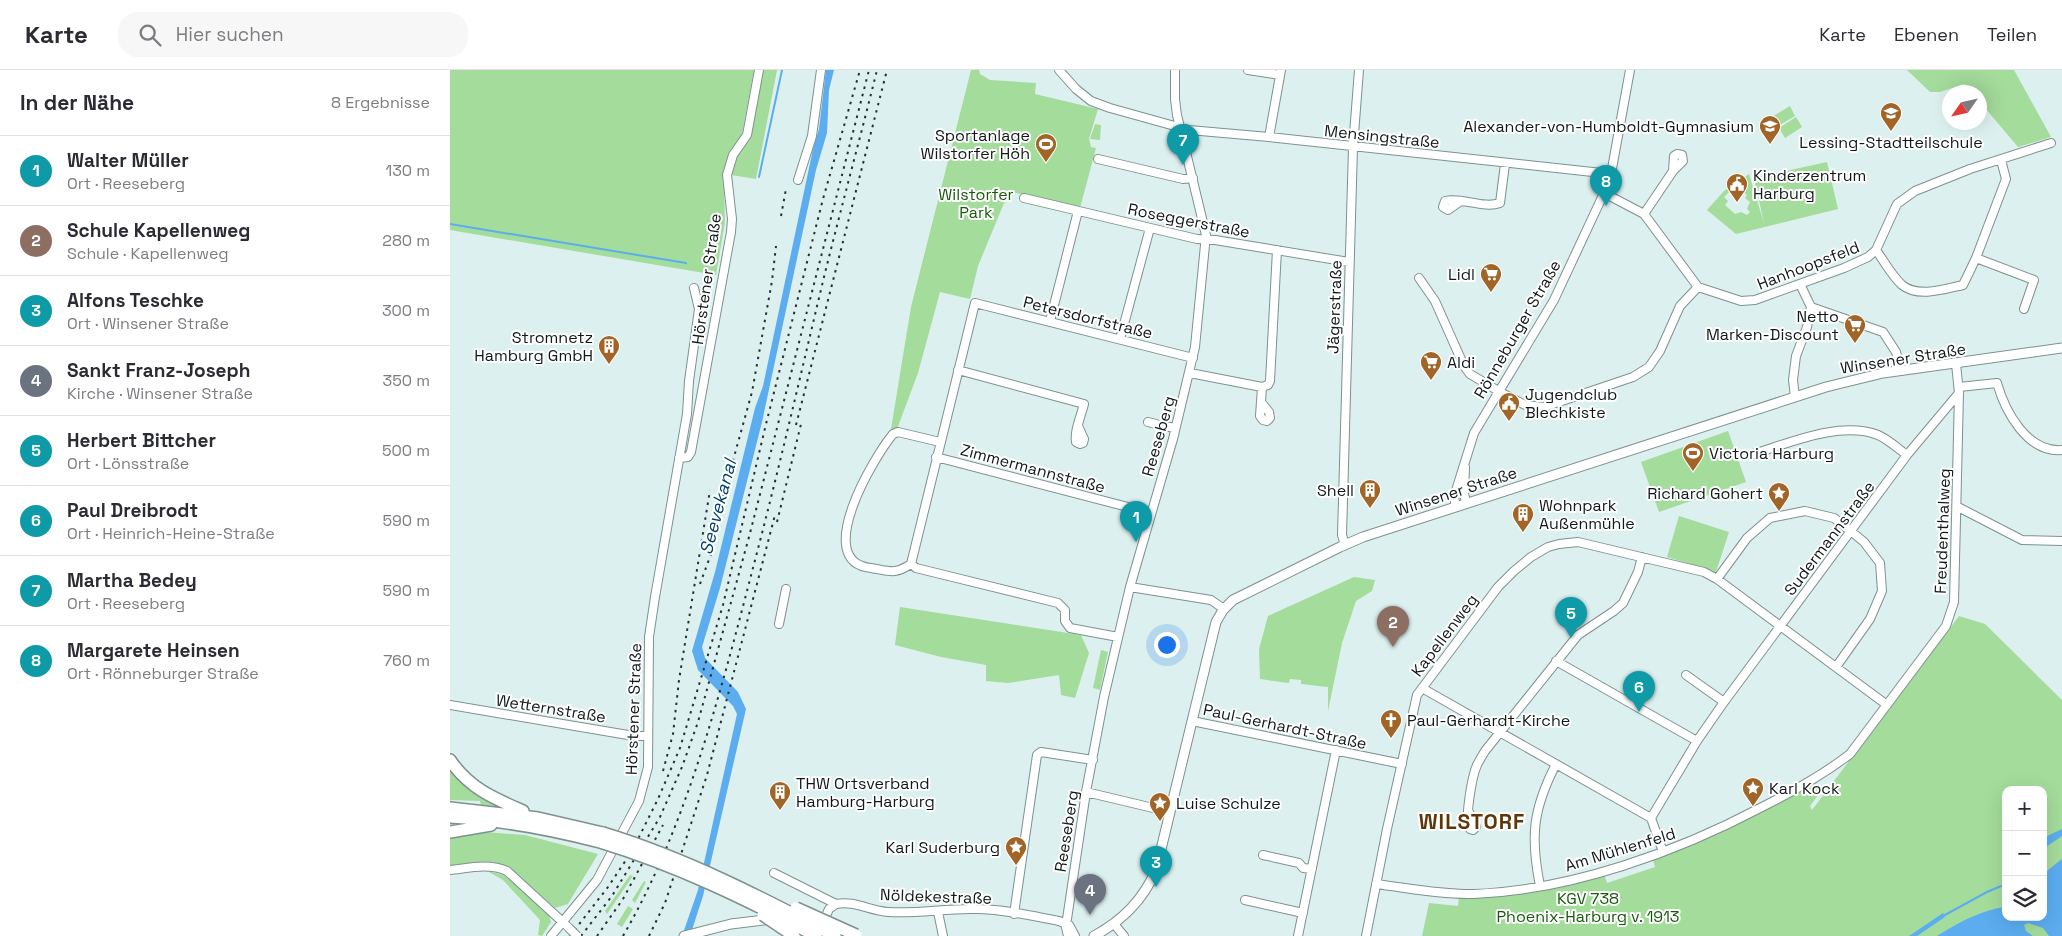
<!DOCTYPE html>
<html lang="de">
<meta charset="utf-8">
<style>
:root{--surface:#fff;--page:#f7f7f7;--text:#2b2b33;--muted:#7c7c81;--line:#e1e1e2;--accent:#111827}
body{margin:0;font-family:"Space Grotesk",sans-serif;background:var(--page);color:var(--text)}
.controls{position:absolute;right:15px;bottom:15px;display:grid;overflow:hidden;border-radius:10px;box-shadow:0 5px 20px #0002}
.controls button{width:45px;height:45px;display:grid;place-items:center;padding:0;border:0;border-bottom:1px solid var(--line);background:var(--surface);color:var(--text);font:25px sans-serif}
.compass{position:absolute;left:1492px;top:15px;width:45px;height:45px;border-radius:50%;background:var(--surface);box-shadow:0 5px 20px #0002;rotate:236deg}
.you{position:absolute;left:716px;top:574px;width:18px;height:18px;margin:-12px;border:4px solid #fff;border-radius:50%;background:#1a73e8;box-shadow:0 0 0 8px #1a73e833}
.badge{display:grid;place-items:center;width:32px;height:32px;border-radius:50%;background:var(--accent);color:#fff;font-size:16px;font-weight:700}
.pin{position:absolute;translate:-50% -41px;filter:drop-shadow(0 1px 2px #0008)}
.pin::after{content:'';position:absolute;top:26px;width:18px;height:15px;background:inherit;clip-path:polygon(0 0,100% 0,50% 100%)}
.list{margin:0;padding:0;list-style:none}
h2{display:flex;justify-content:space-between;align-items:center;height:65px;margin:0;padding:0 20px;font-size:21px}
h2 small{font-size:16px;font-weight:400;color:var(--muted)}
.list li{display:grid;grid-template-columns:32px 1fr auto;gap:15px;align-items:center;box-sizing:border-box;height:70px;padding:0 20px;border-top:1px solid var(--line)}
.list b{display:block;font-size:19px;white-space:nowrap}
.list p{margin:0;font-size:16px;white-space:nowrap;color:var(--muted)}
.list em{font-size:16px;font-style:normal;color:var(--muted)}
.icon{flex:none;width:28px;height:28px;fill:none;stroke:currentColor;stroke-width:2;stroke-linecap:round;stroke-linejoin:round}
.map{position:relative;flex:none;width:1612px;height:866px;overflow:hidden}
header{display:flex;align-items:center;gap:30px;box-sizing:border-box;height:70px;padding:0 25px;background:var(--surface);border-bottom:1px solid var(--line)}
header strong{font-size:24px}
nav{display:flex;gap:28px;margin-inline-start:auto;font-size:18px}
.search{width:350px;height:45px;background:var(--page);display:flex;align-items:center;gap:12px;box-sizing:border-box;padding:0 18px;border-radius:20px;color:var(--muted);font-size:19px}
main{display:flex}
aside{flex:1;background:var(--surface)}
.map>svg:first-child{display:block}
.green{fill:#a4dc9b;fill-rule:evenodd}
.water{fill:#5badf0}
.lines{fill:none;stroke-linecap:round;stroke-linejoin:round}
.stream{stroke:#5badf0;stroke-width:2}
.minor-casing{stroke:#7e9190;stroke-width:10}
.major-casing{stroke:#7e9190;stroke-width:11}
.highway-casing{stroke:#7e9190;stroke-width:14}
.minor{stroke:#fff;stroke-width:8}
.major{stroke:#fff;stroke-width:9}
.highway{stroke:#fff;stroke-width:11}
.rail{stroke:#272f2f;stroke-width:2;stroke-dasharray:2.5 5;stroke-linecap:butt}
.minor-bridge-casing{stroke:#7e9190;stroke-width:10;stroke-linecap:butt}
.highway-bridge-casing{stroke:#7e9190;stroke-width:14;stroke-linecap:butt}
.minor-bridge{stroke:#fff;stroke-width:8}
.highway-bridge{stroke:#fff;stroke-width:11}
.labels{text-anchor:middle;stroke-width:4;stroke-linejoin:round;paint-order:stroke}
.poi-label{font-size:16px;fill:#111818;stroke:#fff;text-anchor:start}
.street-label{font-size:16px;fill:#111818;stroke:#fff}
.park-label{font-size:16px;fill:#17590b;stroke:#fff}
.water-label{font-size:18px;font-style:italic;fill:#00416c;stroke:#fff}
.district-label{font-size:21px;font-weight:bold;letter-spacing:1px;fill:#5e3608;stroke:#fff}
</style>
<header>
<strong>Karte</strong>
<div class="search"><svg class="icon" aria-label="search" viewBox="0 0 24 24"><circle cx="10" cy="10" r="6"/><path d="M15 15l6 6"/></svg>Hier suchen</div>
<nav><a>Karte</a><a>Ebenen</a><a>Teilen</a></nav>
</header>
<main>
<aside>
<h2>In der Nähe<small>8 Ergebnisse</small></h2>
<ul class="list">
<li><span class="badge" style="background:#0f9aa8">1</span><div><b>Walter Müller</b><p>Ort · Reeseberg</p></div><em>130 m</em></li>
<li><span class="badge" style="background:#8d6e63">2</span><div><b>Schule Kapellenweg</b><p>Schule · Kapellenweg</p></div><em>280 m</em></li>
<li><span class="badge" style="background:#0f9aa8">3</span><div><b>Alfons Teschke</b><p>Ort · Winsener Straße</p></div><em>300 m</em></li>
<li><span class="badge" style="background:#6b7280">4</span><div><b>Sankt Franz-Joseph</b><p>Kirche · Winsener Straße</p></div><em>350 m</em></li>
<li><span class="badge" style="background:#0f9aa8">5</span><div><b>Herbert Bittcher</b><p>Ort · Lönsstraße</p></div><em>500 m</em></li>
<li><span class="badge" style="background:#0f9aa8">6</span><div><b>Paul Dreibrodt</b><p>Ort · Heinrich-Heine-Straße</p></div><em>590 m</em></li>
<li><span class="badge" style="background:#0f9aa8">7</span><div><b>Martha Bedey</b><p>Ort · Reeseberg</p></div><em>590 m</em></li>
<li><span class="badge" style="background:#0f9aa8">8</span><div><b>Margarete Heinsen</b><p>Ort · Rönneburger Straße</p></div><em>760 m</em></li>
</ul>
</aside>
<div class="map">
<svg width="1612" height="866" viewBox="0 0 1612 866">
<rect width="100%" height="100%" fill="#dcf0ef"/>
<path class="green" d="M0,0H304L291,69L278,85L274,115L275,152L266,205L0,160Z
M311,0H327L306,109L281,105L284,89L297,70Z
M521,0H529L530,4L540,10L586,13L585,24L648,39L639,69L641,77L646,78L630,138L627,139L559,121L528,196L520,229L490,222L468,303L447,359H441L461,237Z
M1457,0H1564L1601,67L1568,77L1530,32V22H1521L1514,14L1490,22H1480Z
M1340,36L1345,46L1328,56L1322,47Z
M1346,47L1352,57L1335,68L1329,58Z
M645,54L651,55L650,70L640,69Z
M1377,92L1388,139L1286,164L1257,140L1274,121L1299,104L1314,153L1304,108ZM1281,120L1287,125L1292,121L1297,125L1295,128L1300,132L1297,139L1300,142L1297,145L1291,142L1285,144L1275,135L1278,131L1274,127Z
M1278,361L1296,412L1209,442L1191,392Z
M1229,446L1279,462L1266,502L1217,487Z
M904,507L925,510L922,521L906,531L892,573L878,641V617L851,614V610L840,609L839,613L810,609L809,579L818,546Z
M450,537L631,565L639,583L625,628L611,625L609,605L558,613L536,611V595L491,587L445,575Z
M1509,546L1535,554L1612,630V866H972L979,833L1008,836L1009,827L1154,804L1157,813L1205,797L1203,790L1275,760L1366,713L1372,720L1360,736L1362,740ZM1556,720H1593V847H1556Z
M651,580L658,582L650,620L643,618Z
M0,696L51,737L31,735L30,731L0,730Z
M35,762L75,765L148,784L118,834L105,838L59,798L39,792L0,796V768Z
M37,801L54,805L99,845L101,852L92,866L88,865L90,850L53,810Z
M180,805L183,806L157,844L155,841Z
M194,811L196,812L185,833L182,830Z
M178,836L183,839L172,857L167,854Z"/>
<path class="water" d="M376,0H384L379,20L377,63L366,100L312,352L270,518L252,577L255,588L288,622L296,639L253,826L240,866H232L248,820L287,644L283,636L248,600L242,581L265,502L305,338L313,316L363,79L369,59Z
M1612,759V766L1593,779V768Z
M1612,789V866H1599L1593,858L1578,853L1574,855L1576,861L1583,866H1487C1506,854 1533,839 1556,837V847H1593V804Z
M1493,843L1495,847L1467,866H1459Z"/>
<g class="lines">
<path class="stream" d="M309,107L332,0
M0,154L236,193
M1493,846L1537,822L1556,814"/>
<g class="minor-casing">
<path id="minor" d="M609,0L626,19L641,31L660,38L739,60L819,67L1161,104
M798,0L830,5
M819,67L831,0
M648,89L733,109L743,108
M348,110L362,66L371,0
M1154,123L1194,144L1248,217
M574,128L747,169L765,170L899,192
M1011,131L998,140L993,137L995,131C1012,127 1033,139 1050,133L1055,94
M1194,144L1223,101L1233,91L1232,85L1227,84L1224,86L1223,101
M1426,180C1434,191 1442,206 1452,215C1468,228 1495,219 1513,215L1526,188L1556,109L1551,90
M1526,188L1584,210L1574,239
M969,208L985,231L1014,296L1020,304L1050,322L1075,335L1094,337L1183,307L1199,297L1210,281L1230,236L1248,217
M1248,217L1291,231L1305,230L1394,198L1418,187L1426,180L1447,134L1465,121L1520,99L1601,73
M1361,237L1433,262L1446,282L1451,301
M600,251L628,141
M670,269L700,158
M508,300L634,334C631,346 624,361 626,372L630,374L633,373L634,369L628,356
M740,303L812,317
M812,317L818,315L820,311L827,180
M1509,317L1547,313C1555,341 1577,383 1612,380
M1345,327L1343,310L1346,286L1357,257L1361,237L1350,214
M811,332L819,342L820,348L817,351L813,350L810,346L812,317
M698,352L706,354
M714,356L725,358
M1300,385C1337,374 1390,350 1428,365C1438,369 1448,379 1457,385
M486,387L701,443
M229,388L238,387L241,382L281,162L282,149L277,105L283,85L297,65L309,0
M1015,397L1014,423L1016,433
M1006,437L1004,427L1024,363L1104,230L1154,123L1161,104L1180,0
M1508,437L1572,470L1612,471
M895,475L892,465L903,77L909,0
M461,494L525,233L743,288
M461,494C444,505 440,501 421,498C361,492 424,387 443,364L448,362L490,372
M461,494L466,498L608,533L615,540V551L620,558L668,567
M1267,509L1297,468L1320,448L1355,441L1384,448L1402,462L1414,472L1430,493L1432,521L1420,549L1386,597
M680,517L761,530L774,539
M329,554L336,519
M1106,591L1247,671
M1236,605L1274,632
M972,618L1201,748L1213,782
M0,635L184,666H198
M742,651L952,694
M636,722L720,742
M1018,740L1026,757L1023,760L1020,759C1014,751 1022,706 1027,695C1029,691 1032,686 1035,681L1128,565L1164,541L1173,533L1188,502L1192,487
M1201,748L1247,671L1274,632L1457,385L1509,323
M813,785L849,793L853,798L862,799
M0,800C19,798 39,793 57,801L116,855
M324,803L386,834C404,830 420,841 438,842C467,844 497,838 526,839C553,839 582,846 609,851L619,855L625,866
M926,814C958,818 992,825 1024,824C1122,820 1227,782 1312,737C1342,722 1373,705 1400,684L1496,556L1504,532L1509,323L1506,294
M1090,816C1080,766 1083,739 1106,694
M795,830L853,843
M488,842L493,866
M564,844L587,685L591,682L643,690
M615,853L617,849L636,722L654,627L680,517L723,369L745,277L756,165L727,45L725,29V0
M615,853L618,866
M664,854L674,866
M372,855L379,839L386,834
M101,866L147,810L189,731L198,697L199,567L205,527L237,344L239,311L249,239L244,218
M848,866L886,680
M916,866L937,759L967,625L1048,517L1064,501L1081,487L1098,477L1109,474L1128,472L1254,502L1267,509L1437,635"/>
</g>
<g class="major-casing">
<path id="major" d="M234,866L281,854L322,849
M644,866C673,850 693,830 706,800L766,552L773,540L783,530L890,477L913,467L1376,317L1433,303L1612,278"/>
</g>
<g class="highway-casing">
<path id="highway" d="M0,690C19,718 43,728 73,741
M0,738L88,748L153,763
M0,747C51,750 100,759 150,772
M0,762L41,755"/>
</g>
<use href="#minor" class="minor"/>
<use href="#major" class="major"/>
<use href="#highway" class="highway"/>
<path class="rail" d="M331,146L336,119
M346,355L437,0
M327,452L352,350
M250,514L261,484L274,423L302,322L322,211L326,176
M213,701L223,664L229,610L260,420
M120,866L158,817L182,781L208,729L230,678L273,535L316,354L373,129L410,0
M131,866L162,826L210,747L232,697L248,652L299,467L419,0
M147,866L173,829L213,755
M173,866C237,756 272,617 304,494C329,399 351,303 374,207C391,138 410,69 427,0
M199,866L215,833L257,705L325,445"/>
<g class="minor-bridge-casing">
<path id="minor-bridge" d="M118,857L127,866"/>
</g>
<g class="highway-bridge-casing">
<path id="highway-bridge" d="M153,763C235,788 309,826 385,866
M150,772C226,795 296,829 366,866
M346,838L406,865
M313,845L344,866"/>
</g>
<use href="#minor-bridge" class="minor-bridge"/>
<use href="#highway-bridge" class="highway-bridge"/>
</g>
<defs>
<g id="school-pin" transform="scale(1.125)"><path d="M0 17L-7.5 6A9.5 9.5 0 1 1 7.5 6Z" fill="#a16527" stroke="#fff"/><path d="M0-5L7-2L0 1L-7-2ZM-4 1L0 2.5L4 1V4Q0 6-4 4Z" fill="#fff"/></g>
<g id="stadium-pin" transform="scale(1.125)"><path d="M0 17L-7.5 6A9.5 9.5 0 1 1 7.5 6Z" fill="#a16527" stroke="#fff"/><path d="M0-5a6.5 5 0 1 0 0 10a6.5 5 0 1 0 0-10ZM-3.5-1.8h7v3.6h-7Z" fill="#fff"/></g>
<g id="civic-pin" transform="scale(1.125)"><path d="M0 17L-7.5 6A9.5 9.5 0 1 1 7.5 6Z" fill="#a16527" stroke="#fff"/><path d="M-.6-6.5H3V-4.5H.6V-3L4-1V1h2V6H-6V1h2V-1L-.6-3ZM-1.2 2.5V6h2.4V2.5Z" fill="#fff"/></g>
<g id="supermarket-pin" transform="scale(1.125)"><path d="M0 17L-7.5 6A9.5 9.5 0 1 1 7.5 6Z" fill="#a16527" stroke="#fff"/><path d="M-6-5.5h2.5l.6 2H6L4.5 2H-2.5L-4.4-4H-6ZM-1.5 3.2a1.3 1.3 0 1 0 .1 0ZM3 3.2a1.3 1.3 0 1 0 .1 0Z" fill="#fff"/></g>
<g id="building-pin" transform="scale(1.125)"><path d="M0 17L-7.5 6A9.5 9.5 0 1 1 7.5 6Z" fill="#a16527" stroke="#fff"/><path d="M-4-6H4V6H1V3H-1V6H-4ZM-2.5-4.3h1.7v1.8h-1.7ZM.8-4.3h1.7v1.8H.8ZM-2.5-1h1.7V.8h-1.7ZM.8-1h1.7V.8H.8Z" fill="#fff"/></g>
<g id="sight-pin" transform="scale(1.125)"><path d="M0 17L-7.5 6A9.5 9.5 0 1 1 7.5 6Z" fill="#a16527" stroke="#fff"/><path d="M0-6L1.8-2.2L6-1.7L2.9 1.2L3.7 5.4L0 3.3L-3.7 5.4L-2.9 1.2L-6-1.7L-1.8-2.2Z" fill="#fff"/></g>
<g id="church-pin" transform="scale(1.125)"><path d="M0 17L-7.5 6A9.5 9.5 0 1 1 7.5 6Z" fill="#a16527" stroke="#fff"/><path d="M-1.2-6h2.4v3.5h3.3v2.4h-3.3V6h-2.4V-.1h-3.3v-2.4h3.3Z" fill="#fff"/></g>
</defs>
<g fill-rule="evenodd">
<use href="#school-pin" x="1441" y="43"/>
<use href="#school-pin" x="1320" y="56"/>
<use href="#stadium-pin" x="596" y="74"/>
<use href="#civic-pin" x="1287" y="114"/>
<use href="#supermarket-pin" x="1041" y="204"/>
<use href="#supermarket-pin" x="1405" y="255"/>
<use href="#building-pin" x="159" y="276"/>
<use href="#supermarket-pin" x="981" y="292"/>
<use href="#civic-pin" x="1059" y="333"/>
<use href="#stadium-pin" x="1243" y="383"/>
<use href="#building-pin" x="920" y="420"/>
<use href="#sight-pin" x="1329" y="423"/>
<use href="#building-pin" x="1073" y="444"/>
<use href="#church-pin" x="941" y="650"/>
<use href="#sight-pin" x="1303" y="718"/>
<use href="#building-pin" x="330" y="722"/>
<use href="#sight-pin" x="710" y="733"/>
<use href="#sight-pin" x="566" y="777"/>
</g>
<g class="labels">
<g class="poi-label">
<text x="1304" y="62" text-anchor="end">Alexander-von-Humboldt-Gymnasium</text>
<text x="580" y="71" text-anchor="end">Sportanlage<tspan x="580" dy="18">Wilstorfer Höh</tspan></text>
<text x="1441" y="78" text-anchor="middle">Lessing-Stadtteilschule</text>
<text x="1303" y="111">Kinderzentrum<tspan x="1303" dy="18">Harburg</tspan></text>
<text x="1025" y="210" text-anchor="end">Lidl</text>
<text x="1389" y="252" text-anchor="end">Netto<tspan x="1389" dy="18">Marken-Discount</tspan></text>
<text x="143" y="273" text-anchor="end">Stromnetz<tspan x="143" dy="18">Hamburg GmbH</tspan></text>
<text x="997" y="298">Aldi</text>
<text x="1075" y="330">Jugendclub<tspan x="1075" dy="18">Blechkiste</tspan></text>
<text x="1259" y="389">Victoria Harburg</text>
<text x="904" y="426" text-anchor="end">Shell</text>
<text x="1313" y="429" text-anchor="end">Richard Gohert</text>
<text x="1089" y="441">Wohnpark<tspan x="1089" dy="18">Außenmühle</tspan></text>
<text x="957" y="656">Paul-Gerhardt-Kirche</text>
<text x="346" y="719">THW Ortsverband<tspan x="346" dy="18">Hamburg-Harburg</tspan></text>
<text x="1319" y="724">Karl Kock</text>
<text x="726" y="739">Luise Schulze</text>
<text x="550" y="783" text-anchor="end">Karl Suderburg</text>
</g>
<g class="street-label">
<text transform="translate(932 66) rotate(6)" y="6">Mensingstraße</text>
<text transform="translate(739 150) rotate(11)" y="6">Roseggerstraße</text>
<text transform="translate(1358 195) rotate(-21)" y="6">Hanhoopsfeld</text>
<text transform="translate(256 209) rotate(-82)" y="6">Hörstener Straße</text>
<text transform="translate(884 237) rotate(-88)" y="6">Jägerstraße</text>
<text transform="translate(638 247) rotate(14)" y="6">Petersdorfstraße</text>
<text transform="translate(1067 259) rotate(-60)" y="6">Rönneburger Straße</text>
<text transform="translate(1453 288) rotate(-9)" y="6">Winsener Straße</text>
<text transform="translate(708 366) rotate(-74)" y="6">Reeseberg</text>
<text transform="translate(583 398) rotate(15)" y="6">Zimmermannstraße</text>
<text transform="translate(1006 421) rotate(-18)" y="6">Winsener Straße</text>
<text transform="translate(1492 461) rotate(-88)" y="6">Freudenthalweg</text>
<text transform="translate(1379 468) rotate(-53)" y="6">Sudermannstraße</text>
<text transform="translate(994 565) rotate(-53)" y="6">Kapellenweg</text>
<text transform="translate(101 638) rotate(9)" y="6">Wetternstraße</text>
<text transform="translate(183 639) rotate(-88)" y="6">Hörstener Straße</text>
<text transform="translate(835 656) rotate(12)" y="6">Paul-Gerhardt-Straße</text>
<text transform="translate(616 761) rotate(-81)" y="6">Reeseberg</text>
<text transform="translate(1170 779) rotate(-17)" y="6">Am Mühlenfeld</text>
<text transform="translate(486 826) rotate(2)" y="6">Nöldekestraße</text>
</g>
<g class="park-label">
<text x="526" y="130">Wilstorfer<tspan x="526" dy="18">Park</tspan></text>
<text x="1138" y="834">KGV 738<tspan x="1138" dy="18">Phoenix-Harburg v. 1913</tspan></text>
</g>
<g class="water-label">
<text transform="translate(268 437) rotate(-75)" y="6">Seevekanal</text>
</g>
<g class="district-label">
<text x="1022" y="759">WILSTORF</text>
</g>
</g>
</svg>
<div class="controls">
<button>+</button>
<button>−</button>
<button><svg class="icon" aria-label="layers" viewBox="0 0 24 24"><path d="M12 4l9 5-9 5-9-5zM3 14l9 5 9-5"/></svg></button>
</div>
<svg class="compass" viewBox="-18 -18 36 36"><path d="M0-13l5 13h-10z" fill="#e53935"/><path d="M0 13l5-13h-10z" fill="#7c7c81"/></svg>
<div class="you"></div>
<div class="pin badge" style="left:686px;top:472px;background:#0f9aa8">1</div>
<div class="pin badge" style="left:943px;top:577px;background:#8d6e63">2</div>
<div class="pin badge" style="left:706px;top:817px;background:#0f9aa8">3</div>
<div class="pin badge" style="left:640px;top:845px;background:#6b7280">4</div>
<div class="pin badge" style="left:1121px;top:568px;background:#0f9aa8">5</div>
<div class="pin badge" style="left:1189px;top:642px;background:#0f9aa8">6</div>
<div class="pin badge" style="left:733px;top:95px;background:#0f9aa8">7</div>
<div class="pin badge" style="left:1156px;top:136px;background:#0f9aa8">8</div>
</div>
</main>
